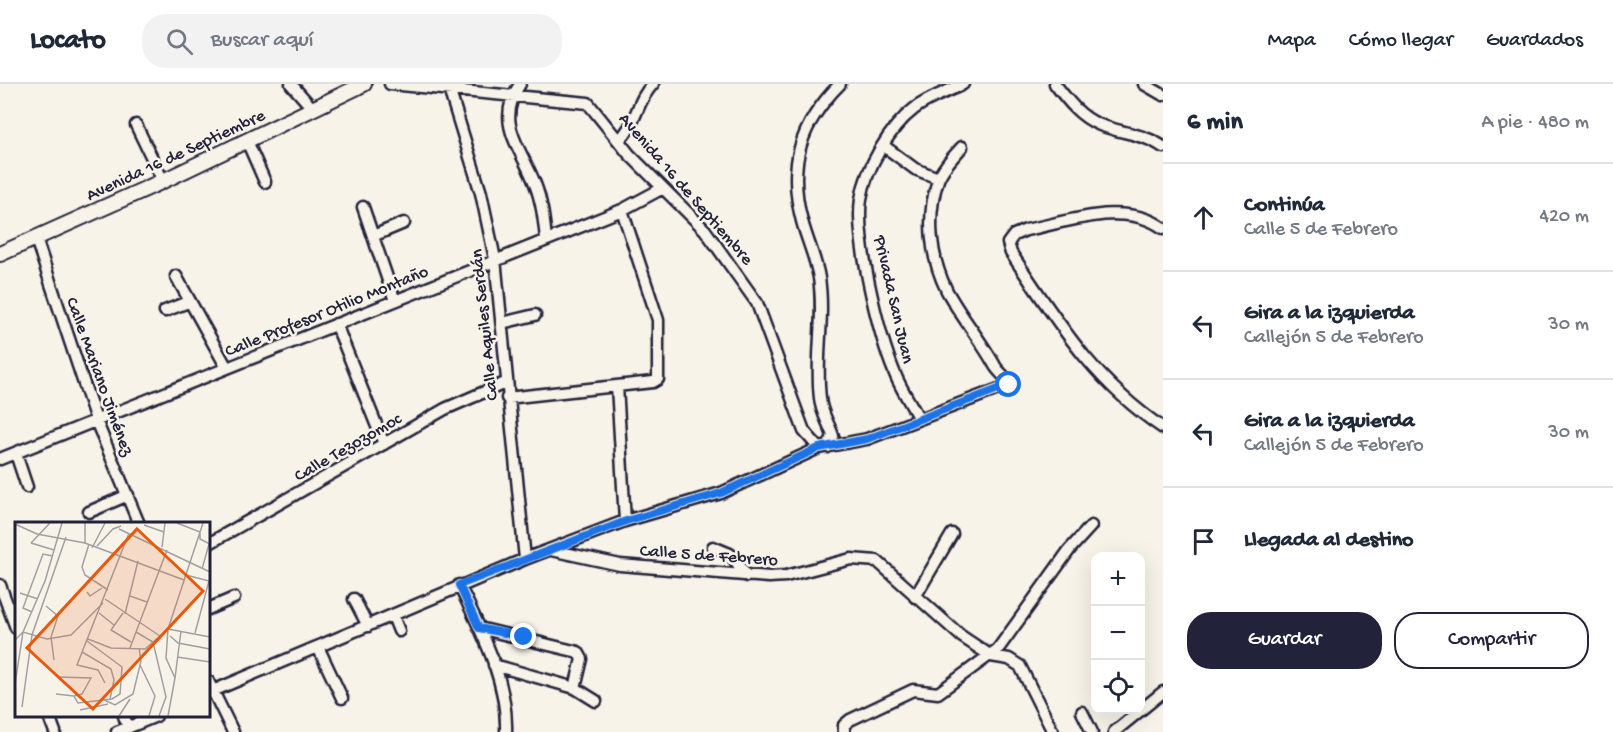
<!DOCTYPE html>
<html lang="es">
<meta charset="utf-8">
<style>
:root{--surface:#fff;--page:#f2f2f3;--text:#1f2937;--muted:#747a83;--line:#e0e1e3;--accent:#22223b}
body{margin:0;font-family:"Gochi Hand",sans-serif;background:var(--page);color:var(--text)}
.controls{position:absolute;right:18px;bottom:18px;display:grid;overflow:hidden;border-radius:12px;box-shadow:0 6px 24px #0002}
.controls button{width:54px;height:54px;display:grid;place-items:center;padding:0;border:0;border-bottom:2px solid var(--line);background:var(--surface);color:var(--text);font:30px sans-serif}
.stop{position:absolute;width:18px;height:18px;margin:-14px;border:4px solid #1a73e8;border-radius:50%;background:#fff}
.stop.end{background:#1a73e8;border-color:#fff;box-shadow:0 2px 6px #0008}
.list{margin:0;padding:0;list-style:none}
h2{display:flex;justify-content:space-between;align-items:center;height:78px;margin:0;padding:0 24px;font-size:26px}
h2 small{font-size:20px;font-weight:400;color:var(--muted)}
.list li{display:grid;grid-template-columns:39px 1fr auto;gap:18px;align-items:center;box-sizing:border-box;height:108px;padding:0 24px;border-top:2px solid var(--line)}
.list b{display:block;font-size:22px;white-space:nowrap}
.list p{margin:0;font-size:20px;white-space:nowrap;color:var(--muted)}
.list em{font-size:20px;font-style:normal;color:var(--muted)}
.actions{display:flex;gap:12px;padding:18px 24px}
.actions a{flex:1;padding:14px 0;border:2px solid var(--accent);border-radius:24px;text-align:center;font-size:21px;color:var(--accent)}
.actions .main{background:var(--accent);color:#fff}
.icon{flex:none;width:33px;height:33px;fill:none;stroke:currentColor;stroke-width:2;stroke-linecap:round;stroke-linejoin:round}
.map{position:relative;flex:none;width:1163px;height:648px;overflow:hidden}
header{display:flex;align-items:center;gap:36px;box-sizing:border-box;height:84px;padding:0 30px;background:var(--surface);border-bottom:2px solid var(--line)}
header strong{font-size:28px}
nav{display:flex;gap:33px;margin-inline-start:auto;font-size:21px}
.search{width:420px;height:54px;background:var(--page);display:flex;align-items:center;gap:15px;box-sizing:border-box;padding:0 21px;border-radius:24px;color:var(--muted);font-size:22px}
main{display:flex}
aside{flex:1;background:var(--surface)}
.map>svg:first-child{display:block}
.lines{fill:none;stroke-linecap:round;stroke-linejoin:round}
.street-casing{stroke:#22223b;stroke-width:15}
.secondary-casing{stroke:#22223b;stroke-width:18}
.street{stroke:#f7f3e8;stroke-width:10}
.secondary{stroke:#f7f3e8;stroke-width:14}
.route{stroke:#1a73e8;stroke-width:8}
.labels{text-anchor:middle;stroke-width:5;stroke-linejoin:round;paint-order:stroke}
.street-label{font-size:18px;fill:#22223b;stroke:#f7f3e8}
.inset-road{fill:none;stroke:#a29fa3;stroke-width:1.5}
.view{fill:#e8590c;fill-opacity:0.15;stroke:#e8590c;stroke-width:3}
.inset-edge{fill:none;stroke:#22223b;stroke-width:3}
</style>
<header>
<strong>Locato</strong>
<div class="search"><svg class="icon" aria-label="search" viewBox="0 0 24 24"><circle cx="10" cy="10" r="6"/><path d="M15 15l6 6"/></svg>Buscar aquí</div>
<nav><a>Mapa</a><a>Cómo llegar</a><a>Guardados</a></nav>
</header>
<main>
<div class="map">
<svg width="1163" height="648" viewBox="0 0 1163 648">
<rect width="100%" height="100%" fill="#f7f3e8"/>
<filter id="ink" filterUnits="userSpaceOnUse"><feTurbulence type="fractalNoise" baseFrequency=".0167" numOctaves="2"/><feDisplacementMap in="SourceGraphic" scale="12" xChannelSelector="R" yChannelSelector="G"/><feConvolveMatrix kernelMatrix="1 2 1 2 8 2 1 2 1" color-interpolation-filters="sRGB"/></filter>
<g filter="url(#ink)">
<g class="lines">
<g class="street-casing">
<path id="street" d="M291,0L313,25
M390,0L588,19L629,70L705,146L757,219L804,347L819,364
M520,0C494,39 521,63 535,100C542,118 544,136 546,155
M1055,0C1068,17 1080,33 1100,41C1121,49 1145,50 1163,63
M1144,0L1163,11
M450,8L481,109L495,175L525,475
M136,41L163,97
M619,56C637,40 636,17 653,0
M247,57L265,98
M884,62L915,85L938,94
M363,123L395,217
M1163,144C1125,116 1068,138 1026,146L1014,151L1008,159L1011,169C1057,237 1093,297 1163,344
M373,152L404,139
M36,155L97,339L139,440
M176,192L227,284
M165,227L188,218
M502,239L535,231
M336,240L384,360
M617,302L625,437
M507,314L653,298L658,295V236L622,126
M919,335C911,320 901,305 895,290C879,252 855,155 861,115C866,84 889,44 914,25C928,14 947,8 963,0
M828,363L833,352C829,339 821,329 820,314C815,274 825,234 819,194C816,175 807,156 802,137C787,81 800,40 840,0
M16,370L27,403
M0,375L622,126L663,104
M89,428L128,411
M208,460L445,325L505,299
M713,463L730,470L747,492
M551,466L620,481L769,493L786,492L851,475L877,477L961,552L991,572L1009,575L1020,582L1053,648
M0,501L16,544
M459,501C481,546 508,597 506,648
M915,513L952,450
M354,515L368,542
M208,525L234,514
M393,532L399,547
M479,544L578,568L582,575L575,604
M318,563L342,614
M494,581L575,604L596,617
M208,597L233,648
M208,609L525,475L625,437L721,409L819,364L867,355L1009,301C1008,293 998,289 994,280C980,255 961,233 947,207C930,173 926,132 938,96C942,84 954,72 962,63
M1082,628L1092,648
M49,632L55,648
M124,632L128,644
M117,648L156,632
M844,648V641L850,636L913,606L938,609L998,565L1070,465L1091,442
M1114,648L1163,608"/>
</g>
<g class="secondary-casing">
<path id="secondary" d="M0,170L163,97L364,0"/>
</g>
<use href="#street" class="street"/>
<use href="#secondary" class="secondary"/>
</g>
</g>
<g class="lines" filter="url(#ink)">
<path class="route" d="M524,553L479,544L459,501L626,437L721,409L819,364L867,355L1009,301"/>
</g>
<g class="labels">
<g class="street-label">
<text transform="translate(175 70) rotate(-25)" y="6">Avenida 16 de Septiembre</text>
<text transform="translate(687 104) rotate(49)" y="6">Avenida 16 de Septiembre</text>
<text transform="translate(895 215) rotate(77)" y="6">Privada San Juan</text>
<text transform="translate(326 226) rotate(-22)" y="6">Calle Profesor Otilio Montaño</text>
<text transform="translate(483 241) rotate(-96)" y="6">Calle Aquiles Serdán</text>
<text transform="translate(101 292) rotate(70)" y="6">Calle Mariano Jiménez</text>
<text transform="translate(347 362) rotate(-30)" y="6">Calle Tezozomoc</text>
<text transform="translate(709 470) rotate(4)" y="6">Calle 5 de Febrero</text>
</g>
</g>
<g transform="translate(15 438)">
<rect width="195" height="195" fill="#f7f3e8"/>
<path class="inset-road" d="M162,1L185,10V17L195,22M0,2L22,12L70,21L169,58M129,3L149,10M104,7L195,50M16,21L35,1M16,21L39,28M70,21V1M74,22L67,45L70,53L93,68M82,24L98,7L106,4M147,25L150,1M77,26L90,1M187,47L194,22M171,53L194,59M72,70L75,74L87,66M5,71L23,77M115,74L132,80M90,77L145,114M31,84L43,94L36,115L39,138M17,90L8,86L28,32L38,34M84,91L99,103M108,91L96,108L116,120M110,92L123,39M153,107L151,136L160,156L153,194M153,107L195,115M121,110L138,120L151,175L144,194M180,111L194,59M155,114L163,121L195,127M73,117L96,126L130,127L153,107L188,1M0,118L8,110L32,117L56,113L88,81M115,126L152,28M67,130L96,147L99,158L95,177M162,135L195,140M125,143L140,174L134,194M42,155L76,156L67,172L59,174L63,181L97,177L105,172L107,145L72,119M160,156L166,109M90,161L83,148L62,143L114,11M0,162L8,110L30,59L47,1M41,172L59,174M87,177L100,183L118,172L126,139L124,126M7,185L17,113L51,15M65,188L93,182M104,194L115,177"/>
<path class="view" d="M122,7L188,69L78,187L12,126Z"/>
<rect width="195" height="195" class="inset-edge"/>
</g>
</svg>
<div class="controls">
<button>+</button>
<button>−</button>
<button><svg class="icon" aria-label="locate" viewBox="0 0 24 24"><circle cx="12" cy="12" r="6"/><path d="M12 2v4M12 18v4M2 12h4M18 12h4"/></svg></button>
</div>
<div class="stop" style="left:1009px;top:301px"></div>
<div class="stop end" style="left:524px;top:553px"></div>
</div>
<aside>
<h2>6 min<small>A pie · 480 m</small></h2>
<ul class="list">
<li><svg class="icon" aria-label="ahead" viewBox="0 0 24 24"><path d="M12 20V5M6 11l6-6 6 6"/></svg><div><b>Continúa</b><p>Calle 5 de Febrero</p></div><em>420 m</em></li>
<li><svg class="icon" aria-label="left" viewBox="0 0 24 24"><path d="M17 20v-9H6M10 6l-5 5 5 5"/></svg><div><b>Gira a la izquierda</b><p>Callejón 5 de Febrero</p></div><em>30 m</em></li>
<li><svg class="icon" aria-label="left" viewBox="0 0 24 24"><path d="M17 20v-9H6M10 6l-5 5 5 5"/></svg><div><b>Gira a la izquierda</b><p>Callejón 5 de Febrero</p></div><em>30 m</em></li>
<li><svg class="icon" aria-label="arrive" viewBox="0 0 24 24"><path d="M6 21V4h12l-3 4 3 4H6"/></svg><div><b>Llegada al destino</b></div></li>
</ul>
<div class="actions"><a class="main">Guardar</a><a>Compartir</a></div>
</aside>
</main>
